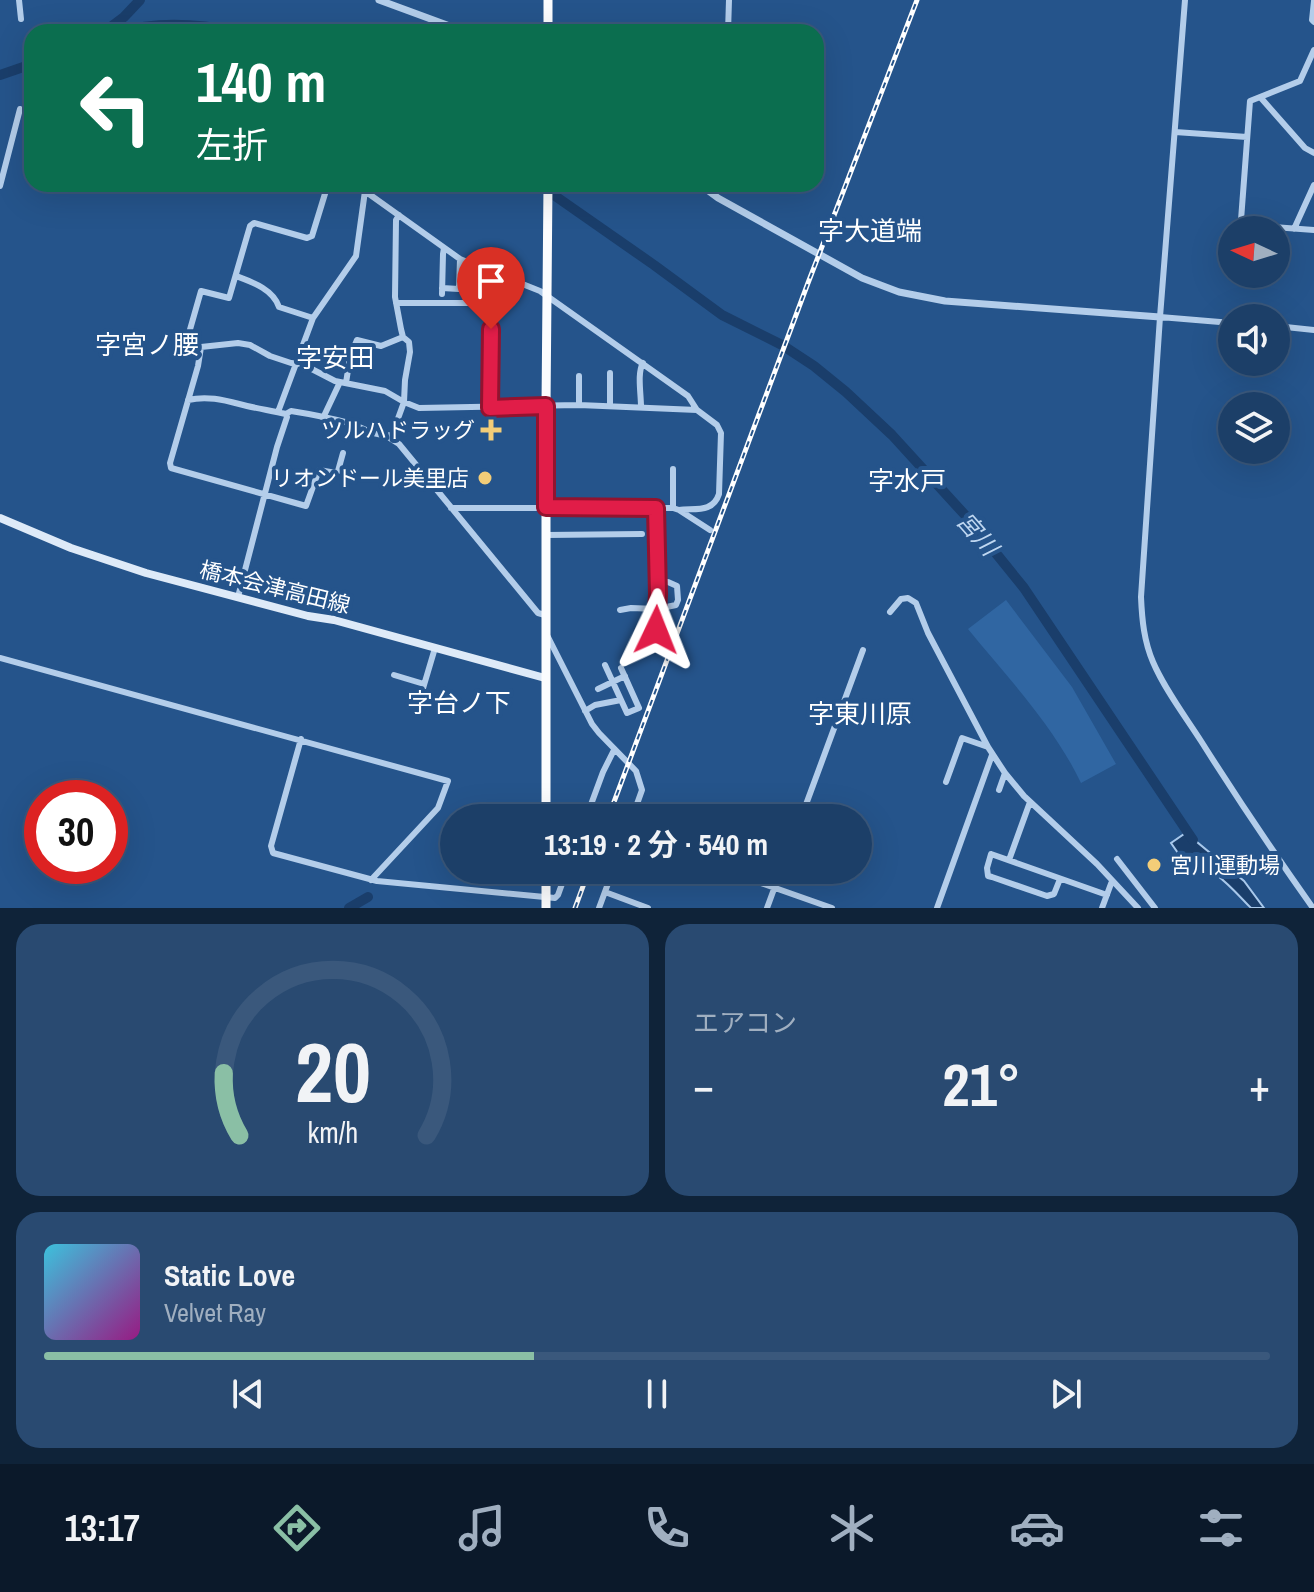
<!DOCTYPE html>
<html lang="ja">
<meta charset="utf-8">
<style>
:root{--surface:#1c3f68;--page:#294a71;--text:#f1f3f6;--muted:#a0afc0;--line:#3a587c;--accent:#8abfa5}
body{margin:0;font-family:"Archivo Narrow","Noto Sans JP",sans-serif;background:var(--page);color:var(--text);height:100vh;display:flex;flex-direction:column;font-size:30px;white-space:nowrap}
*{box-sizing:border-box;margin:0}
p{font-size:26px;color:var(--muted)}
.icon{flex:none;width:44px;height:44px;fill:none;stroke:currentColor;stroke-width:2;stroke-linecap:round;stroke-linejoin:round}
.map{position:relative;height:908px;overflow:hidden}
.drawer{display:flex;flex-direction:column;gap:16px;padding:16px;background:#0f2339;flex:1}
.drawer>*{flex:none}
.guide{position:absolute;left:24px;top:24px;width:800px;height:168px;border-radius:24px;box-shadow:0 8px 32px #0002,0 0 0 2px var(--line);background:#0b6e4f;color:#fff;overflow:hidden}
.needle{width:52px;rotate:274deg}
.fabs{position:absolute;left:1218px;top:216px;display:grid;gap:16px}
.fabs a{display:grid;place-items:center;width:72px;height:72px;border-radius:50%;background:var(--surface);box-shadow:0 8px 32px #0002,0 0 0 2px var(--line);font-size:40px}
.speed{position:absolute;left:24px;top:780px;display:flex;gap:16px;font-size:40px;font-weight:700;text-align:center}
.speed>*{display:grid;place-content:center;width:104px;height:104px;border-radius:50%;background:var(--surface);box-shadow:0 8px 32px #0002,0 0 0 2px var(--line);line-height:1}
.speed .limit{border:12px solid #d22;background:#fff;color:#111}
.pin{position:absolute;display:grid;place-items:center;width:68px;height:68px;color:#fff;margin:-82px -34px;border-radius:50% 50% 50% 0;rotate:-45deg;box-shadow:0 0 8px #0007}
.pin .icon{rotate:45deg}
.me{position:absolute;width:88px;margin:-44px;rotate:2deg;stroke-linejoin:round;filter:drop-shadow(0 0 6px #0008)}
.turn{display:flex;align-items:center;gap:28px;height:168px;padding:0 40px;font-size:36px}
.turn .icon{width:104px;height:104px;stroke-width:2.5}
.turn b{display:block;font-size:56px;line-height:68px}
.big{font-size:60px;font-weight:700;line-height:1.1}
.drawer .widget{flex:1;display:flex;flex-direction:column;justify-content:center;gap:12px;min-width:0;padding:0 28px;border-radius:24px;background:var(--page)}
.drawer .dial{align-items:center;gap:0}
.dial svg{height:208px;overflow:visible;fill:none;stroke:var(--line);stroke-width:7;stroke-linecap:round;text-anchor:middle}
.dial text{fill:var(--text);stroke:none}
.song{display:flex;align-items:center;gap:24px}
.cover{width:96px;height:96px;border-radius:12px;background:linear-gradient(135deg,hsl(190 70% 55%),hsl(310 70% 35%))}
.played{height:8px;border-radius:4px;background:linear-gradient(90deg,var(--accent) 40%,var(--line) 40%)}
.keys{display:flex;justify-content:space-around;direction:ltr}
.heat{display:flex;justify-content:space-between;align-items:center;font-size:44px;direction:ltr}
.drawer .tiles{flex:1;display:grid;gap:16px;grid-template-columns:1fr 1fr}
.widget:last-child{grid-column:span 2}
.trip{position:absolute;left:440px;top:804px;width:432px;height:80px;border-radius:40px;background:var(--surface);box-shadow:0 8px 32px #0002,0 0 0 2px var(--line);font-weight:700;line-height:80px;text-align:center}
.dock{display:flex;height:128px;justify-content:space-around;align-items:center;background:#0b192a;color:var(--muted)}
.dock .icon{width:56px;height:56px}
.dock .on{color:var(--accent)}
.dock b{font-size:36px;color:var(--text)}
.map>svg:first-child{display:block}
</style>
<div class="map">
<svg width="1314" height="908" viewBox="0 0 1314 908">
<rect width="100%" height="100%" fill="#25548b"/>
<!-- green -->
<path fill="#3066a2" d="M1006 600 1072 687 1116 764 1081 783C1054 726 1008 678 968 629Z"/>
<!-- water -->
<path fill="#1a3e6b" stroke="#a8c8eb" stroke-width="2" d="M1190 830 1197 842 1244 881 1264 908H1251C1233 890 1212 863 1185 863L1171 843Z"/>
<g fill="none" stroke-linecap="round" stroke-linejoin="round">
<!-- river -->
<path stroke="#1a3e6b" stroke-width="10" d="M104 32 124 17 140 0
M118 32C156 21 201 24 239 32
M0 75 32 64
M538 184 654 265 722 315 782 345 814 366 846 392 892 435 965 515 1024 588 1193 840
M349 908 368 897"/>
<!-- minor -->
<path stroke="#b3cdea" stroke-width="6" d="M19 0 21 19
M1185 0 1160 317 1141 597C1142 620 1144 641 1153 662 1165 690 1185 716 1201 741 1237 798 1274 853 1313 908
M1314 1 1312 20 1314 22
M728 32 729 0
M1314 50 1300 81 1250 101 1241 220 1244 225 1314 230
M1261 98 1305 148 1314 153
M1175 132 1247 137
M355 184 460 259 540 291 688 396 697 410
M0 186 20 109
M1294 229 1314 185
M236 276C252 282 273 289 279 307L313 318
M442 288 459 289 460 259
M442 294 443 254 444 248
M396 303H491L490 408
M1160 317 1232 323
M1276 326 1314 330
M201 347 188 343 187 340 201 291 229 298 250 226 254 223 307 238 312 236 328 184
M579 376V405
M346 383 350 357 357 340 381 346 403 337
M188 400C209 395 227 401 247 406 260 409 273 411 286 414L287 417 277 447 238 597
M610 406V373
M641 407C641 393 637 373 643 363
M278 412 313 318 356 256 365 191
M286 414 291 411C310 414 330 418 349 423 362 427 378 438 392 435L404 402 405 380 410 352 409 342 403 337 401 329 395 297 396 220 399 215
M323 418 340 382
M388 437 399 444 538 613 545 615
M343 453 338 471 336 473 319 470 306 506 171 468 170 463 198 366 201 347 238 343 250 345 270 356 291 363 302 364 335 381 385 391 404 402 419 408 579 405 697 410 717 425 721 433 719 494C713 513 695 508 679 510
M673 469V508
M451 508H673L679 510 710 530
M656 508V630
M546 535 642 534
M620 610 631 608 657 609 676 605 678 600 677 586 668 582H657
M890 612 901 599 908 598 916 603 928 633 988 747 1005 773 1024 796 1097 864 1138 908
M546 636 548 637 592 724 599 733 636 771 642 790 632 818
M0 658 448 781 438 808 371 880
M605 665 627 713 639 708 621 668
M394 675 424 684
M598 689 625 676
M585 711 595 705 621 700
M416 712 435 648
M301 739 271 846 273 853 377 881 555 898 558 895 567 870
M946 782 962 738 988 747
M999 790 1005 773
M586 818 603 772 614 750
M801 818 863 650
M1117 859 1155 908
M1009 860 1030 802
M724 870 832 908
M1060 879 1054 894 1047 896 992 877 988 876 987 868 991 854 1107 895
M605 892 648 908
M599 908 613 870
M767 908 781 870
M937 908 992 755
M1102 908 1112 881"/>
<!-- tertiary -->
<path stroke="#b3cdea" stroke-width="7" d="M379 0 466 32
M699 184 718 198 862 278 899 292 945 301 1160 317"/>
<!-- secondary -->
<path stroke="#deeaf8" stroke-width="8" d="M0 518 71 548 146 573 308 616 334 620 545 678"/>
<!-- trunk -->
<path stroke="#fbfcfe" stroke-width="9" d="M548 32V0
M546 818V406L548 184
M546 908V870"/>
<defs>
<path id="rail" d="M608 818 808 283 917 0
M575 908 589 870"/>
</defs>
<!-- rail casing -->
<use href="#rail" stroke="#fff" stroke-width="5"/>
<!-- rail -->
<use href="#rail" stroke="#25548b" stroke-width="2" stroke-dasharray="6" stroke-linecap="butt"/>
</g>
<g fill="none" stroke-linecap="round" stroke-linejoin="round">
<defs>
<path id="route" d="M491 329 490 408 546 406V507L656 508 658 594 656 630"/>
</defs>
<!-- route casing -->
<use href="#route" stroke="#92132f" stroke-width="20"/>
<!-- route -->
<use href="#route" stroke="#e11d48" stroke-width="14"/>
</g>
<!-- markers -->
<g fill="#f3cd78" stroke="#25548b" stroke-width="3">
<path d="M487 418h8v8h8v8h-8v8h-8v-8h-8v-8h8z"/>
<circle cx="485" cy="478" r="8"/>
<circle cx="1154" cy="865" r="8"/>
</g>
<g text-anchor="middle" stroke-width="8" stroke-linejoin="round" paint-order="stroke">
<!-- poi labels -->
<g font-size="22" fill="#fff" stroke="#25548b" text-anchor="end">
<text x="475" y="438">ツルハドラッグ</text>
<text x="469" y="486">リオンドール美里店</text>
<text x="1170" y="873" text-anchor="start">宮川運動場</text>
</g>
<!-- street labels -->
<g font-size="22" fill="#fff" stroke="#25548b">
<text transform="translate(275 587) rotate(14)" y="8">橋本会津高田線</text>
</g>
<!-- water labels -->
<g font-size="24" font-style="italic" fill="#bfd7f1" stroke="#25548b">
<text transform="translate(977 534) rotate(49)" y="8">宮川</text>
</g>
<!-- quarter labels -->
<g font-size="26" fill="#fff" stroke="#25548b">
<text x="870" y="240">字大道端</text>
<text x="147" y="354">字宮ノ腰</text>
<text x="335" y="367">字安田</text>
<text x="907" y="490">字水戸</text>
<text x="459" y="712">字台ノ下</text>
<text x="860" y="723">字東川原</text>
</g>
</g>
</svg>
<div class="fabs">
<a><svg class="needle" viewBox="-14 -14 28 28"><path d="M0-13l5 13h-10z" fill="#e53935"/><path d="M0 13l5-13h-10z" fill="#a0afc0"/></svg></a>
<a><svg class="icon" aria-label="sound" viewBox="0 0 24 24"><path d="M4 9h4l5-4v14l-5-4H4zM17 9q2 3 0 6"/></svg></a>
<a><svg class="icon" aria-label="layers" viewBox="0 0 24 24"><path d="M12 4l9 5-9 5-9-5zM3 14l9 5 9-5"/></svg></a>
</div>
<div class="speed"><div class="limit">30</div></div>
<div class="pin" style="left:491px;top:329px;background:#d93025"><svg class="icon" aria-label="arrive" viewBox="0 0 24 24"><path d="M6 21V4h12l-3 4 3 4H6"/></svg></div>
<svg class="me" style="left:656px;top:630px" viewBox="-20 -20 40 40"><path d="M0-17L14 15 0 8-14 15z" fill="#e11d48" stroke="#fff" stroke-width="4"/></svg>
<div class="trip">13:19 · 2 分 · 540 m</div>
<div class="guide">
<div class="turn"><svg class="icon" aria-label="left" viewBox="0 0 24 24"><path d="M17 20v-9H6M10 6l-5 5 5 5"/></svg><div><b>140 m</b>左折</div></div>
</div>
</div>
<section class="drawer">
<div class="tiles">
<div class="widget dial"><svg viewBox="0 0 100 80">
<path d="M14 69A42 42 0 1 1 86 69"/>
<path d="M14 69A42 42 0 0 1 8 45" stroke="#8abfa5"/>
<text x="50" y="56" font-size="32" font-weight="700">20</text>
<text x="50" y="72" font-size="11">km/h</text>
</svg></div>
<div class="widget"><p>エアコン</p>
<div class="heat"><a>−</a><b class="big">21°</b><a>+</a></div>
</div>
<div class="widget">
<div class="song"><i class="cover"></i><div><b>Static Love</b><p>Velvet Ray</p></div></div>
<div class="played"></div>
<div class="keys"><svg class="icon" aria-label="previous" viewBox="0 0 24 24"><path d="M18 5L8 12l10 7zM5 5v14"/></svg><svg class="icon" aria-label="pause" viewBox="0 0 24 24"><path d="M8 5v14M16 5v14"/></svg><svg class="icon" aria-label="next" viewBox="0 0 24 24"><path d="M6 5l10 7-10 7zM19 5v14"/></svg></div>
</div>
</div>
</section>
<nav class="dock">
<b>13:17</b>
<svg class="icon on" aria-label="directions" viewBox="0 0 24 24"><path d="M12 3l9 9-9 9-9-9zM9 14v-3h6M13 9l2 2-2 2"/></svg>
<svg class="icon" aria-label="music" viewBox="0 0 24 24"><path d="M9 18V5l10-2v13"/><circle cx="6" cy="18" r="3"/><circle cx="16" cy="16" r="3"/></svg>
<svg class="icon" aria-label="phone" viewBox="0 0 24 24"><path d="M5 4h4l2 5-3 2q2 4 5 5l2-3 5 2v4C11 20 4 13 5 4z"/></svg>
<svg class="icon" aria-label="climate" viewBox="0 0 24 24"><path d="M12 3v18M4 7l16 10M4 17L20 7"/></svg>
<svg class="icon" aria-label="car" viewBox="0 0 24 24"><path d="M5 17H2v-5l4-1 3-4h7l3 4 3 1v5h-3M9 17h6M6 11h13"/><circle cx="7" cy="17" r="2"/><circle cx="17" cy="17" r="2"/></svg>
<svg class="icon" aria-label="filters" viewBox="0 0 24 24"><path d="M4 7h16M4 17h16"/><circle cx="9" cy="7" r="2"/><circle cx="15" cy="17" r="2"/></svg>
</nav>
